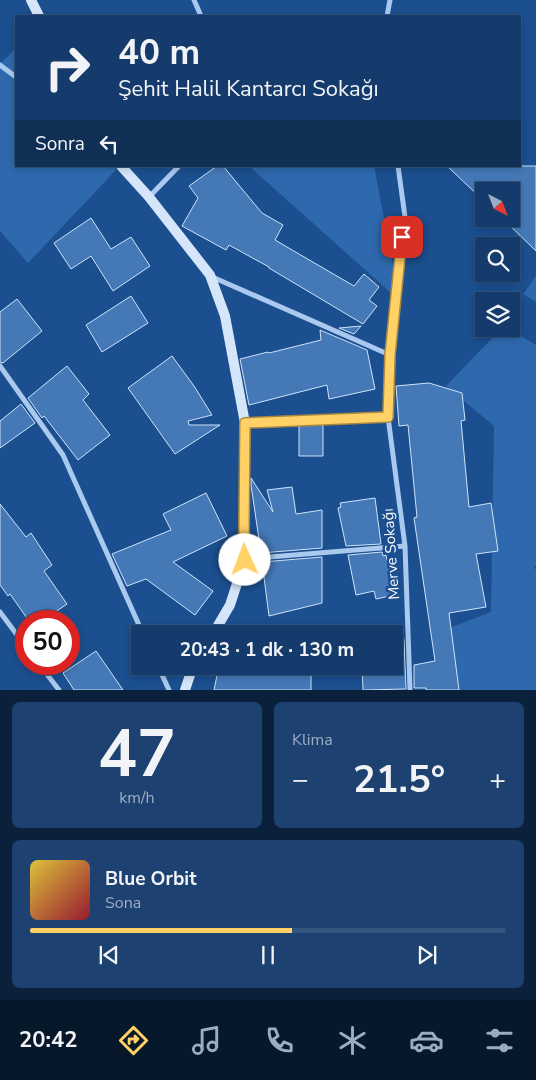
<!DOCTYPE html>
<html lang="tr">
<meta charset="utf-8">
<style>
:root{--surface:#143b6b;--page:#1d4271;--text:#f1f3f6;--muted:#9dadc1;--line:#33557e;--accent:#ffd166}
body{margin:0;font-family:"Nunito Sans",sans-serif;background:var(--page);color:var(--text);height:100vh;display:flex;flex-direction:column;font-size:19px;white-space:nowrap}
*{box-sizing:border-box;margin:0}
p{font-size:16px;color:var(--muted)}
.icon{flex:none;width:28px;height:28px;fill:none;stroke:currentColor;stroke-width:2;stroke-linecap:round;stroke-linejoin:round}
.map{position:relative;height:690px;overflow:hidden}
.details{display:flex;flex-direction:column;gap:12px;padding:12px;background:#0b203b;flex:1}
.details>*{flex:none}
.banner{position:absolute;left:15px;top:15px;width:506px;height:152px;border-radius:0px;box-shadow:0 2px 8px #0003,0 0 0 1px var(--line);background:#143b6b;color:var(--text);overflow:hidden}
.needle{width:32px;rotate:138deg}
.buttons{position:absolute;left:475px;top:182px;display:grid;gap:10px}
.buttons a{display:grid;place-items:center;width:45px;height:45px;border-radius:0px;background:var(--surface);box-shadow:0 2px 8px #0003,0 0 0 1px var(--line);font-size:25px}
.speed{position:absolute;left:15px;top:610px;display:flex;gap:10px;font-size:25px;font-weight:700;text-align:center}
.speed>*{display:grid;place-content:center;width:65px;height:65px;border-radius:50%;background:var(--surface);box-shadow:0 2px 8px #0003,0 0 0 1px var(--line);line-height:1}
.speed .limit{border:8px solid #d22;background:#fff;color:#111}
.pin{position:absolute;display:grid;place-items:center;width:42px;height:42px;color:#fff;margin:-21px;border-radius:10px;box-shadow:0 2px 8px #0006}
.me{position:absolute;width:55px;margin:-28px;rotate:358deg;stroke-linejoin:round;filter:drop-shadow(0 0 4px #0008)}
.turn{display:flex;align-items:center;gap:18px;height:105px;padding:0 20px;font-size:22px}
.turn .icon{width:65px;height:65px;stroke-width:2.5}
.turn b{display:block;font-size:35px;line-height:42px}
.then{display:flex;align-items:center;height:48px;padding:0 20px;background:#0003;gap:10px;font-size:19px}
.big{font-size:38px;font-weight:700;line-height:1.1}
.details .widget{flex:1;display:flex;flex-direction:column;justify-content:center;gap:8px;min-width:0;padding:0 18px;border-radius:8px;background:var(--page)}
.details .dial{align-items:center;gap:0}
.dial b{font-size:65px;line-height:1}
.song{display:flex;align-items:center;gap:15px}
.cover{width:60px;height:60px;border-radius:8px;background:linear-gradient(135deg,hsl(50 70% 55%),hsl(350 70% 35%))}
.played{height:5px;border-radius:2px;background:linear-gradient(90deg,var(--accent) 55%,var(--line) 55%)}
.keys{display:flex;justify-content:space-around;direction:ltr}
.heat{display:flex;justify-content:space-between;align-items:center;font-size:28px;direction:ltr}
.details .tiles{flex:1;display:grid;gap:12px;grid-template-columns:1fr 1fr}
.widget:last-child{grid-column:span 2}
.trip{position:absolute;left:131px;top:625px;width:272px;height:50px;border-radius:0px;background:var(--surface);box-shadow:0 2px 8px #0003,0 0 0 1px var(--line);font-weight:700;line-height:50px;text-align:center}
.menu{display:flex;height:80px;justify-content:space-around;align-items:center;background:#08182b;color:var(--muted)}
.menu .icon{width:35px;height:35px}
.menu .selected{color:var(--accent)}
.menu b{font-size:22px;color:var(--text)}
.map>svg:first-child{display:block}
</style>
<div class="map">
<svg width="536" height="690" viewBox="0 0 536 690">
<rect width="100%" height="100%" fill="#1b4f8f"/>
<!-- green -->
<path fill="#2e69ad" d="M16 48V166H113L116 170 28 263 0 231V64Z
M249 166H374L400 301Z
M536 276V302L523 294Z
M501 329H509L536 345V565L534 568 536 569V690H449V628L491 612 494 426 446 386Z"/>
<!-- building -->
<path fill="#4478b7" stroke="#cfe3fa" d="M217 166H223L262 213 283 225 275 240 354 286 364 274 379 287 369 300 377 306 363 324 269 268V267L229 245 226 250 182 226 198 198 189 186Z
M447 166H536V251L503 219H511V191H484V201Z
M91 218 111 249 131 237 150 266 113 291 91 256 71 269 54 243Z
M131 296 148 323 102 352 86 325Z
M17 299 42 331 3 363 0 362V312Z
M361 326 354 334 339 328Z
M320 330 367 350 375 389 329 399 327 385 249 405 240 359 268 352 269 353 321 340Z
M172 356 194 386 212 415 188 421 189 425H220L175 454 128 388Z
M67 366 89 394 83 400 110 435 78 460 44 416 42 418 28 398Z
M429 383 462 393 465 420 461 421 469 507 491 503 498 551 476 554 486 607 449 613 459 690H426V688H414V665L435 661 414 518 417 517 408 425 399 426 396 386Z
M21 404 35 423 0 448V421Z
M299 425H323V456H299Z
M251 478 273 512 267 490 292 487 296 514 322 510V548L261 553 251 485Z
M206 493 227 536 173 562 213 591 195 615 146 579 127 586 112 554 171 530 163 514Z
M375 498 381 544 346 546 338 508 341 507 340 503Z
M0 504 26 537 31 533 52 565 44 571 67 604 42 621H29L10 594 8 596 0 585Z
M382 552 383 556 386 555 394 595 376 599 374 591 356 595 348 555Z
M322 557V603L269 616 262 562Z
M401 628 404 640 406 689 363 690 362 666H395V634H360V630Z
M96 651 123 690H74L63 673Z
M219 666H311V690H214Z"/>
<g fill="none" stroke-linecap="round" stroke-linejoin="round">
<!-- minor -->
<path stroke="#a9c9ee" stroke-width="5" d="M194 0 201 16
M387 16 390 0
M0 65 16 77
M398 166 405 217 390 355 388 417 405 546 410 690
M149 197 179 166
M210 276 390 355
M0 366 63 455 143 634
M245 423 388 417
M245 559 405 546
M0 612 26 647
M39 664 59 690
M158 666 169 690"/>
<!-- secondary -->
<path stroke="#d6e6fa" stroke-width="10" d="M31 0 39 16
M121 166 149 197 210 275 225 316 245 423 244 527 245 559 230 605 213 634
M185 690 191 672 194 666"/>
</g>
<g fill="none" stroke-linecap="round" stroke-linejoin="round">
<defs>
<path id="route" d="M245 560 244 527 245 423 388 417 390 355 402 237"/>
</defs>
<!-- route casing -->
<use href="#route" stroke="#a68842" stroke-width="12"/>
<!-- route -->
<use href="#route" stroke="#ffd166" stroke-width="9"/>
</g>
<g text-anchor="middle" stroke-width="5" stroke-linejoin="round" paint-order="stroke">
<!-- street labels -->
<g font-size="15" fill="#fff" stroke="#1b4f8f">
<text transform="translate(391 554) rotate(-94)" y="5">Merve Sokağı</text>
</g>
</g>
</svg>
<div class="buttons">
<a><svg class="needle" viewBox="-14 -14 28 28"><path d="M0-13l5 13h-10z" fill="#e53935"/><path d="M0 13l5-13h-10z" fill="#9dadc1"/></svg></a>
<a><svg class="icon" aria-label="search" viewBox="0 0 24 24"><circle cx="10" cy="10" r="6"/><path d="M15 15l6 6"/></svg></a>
<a><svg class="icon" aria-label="layers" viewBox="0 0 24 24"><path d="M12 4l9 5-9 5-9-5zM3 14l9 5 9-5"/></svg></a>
</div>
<div class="speed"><div class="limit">50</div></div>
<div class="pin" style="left:402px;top:237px;background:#d93025"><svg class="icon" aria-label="arrive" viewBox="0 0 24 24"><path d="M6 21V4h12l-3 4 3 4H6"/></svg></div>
<svg class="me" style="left:245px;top:560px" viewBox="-20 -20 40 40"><circle r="19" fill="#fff"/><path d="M0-13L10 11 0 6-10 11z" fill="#ffd166"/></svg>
<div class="trip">20:43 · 1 dk · 130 m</div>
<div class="banner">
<div class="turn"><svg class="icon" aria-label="right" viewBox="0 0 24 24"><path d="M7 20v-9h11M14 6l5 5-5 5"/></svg><div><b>40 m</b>Şehit Halil Kantarcı Sokağı</div></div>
<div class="then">Sonra<svg class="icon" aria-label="left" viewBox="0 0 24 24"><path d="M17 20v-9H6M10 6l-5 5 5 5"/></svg></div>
</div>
</div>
<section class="details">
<div class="tiles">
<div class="widget dial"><b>47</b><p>km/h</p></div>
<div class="widget"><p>Klima</p>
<div class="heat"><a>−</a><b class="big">21.5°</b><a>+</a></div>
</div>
<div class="widget">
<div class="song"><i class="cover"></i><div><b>Blue Orbit</b><p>Sona</p></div></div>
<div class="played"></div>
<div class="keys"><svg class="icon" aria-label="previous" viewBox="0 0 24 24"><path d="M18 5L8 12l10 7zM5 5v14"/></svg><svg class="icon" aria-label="pause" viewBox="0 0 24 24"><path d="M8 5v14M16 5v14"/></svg><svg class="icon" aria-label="next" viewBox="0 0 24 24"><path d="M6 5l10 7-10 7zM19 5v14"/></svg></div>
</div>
</div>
</section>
<nav class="menu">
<b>20:42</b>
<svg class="icon selected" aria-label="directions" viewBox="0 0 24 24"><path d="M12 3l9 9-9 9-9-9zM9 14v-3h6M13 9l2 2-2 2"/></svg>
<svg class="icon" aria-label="music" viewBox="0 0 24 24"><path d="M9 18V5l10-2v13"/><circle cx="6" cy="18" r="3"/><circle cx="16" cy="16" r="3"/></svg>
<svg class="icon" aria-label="phone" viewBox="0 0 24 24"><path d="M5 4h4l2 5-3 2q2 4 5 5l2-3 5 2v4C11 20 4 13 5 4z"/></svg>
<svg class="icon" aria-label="climate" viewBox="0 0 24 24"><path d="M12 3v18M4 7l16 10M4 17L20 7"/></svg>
<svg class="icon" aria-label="car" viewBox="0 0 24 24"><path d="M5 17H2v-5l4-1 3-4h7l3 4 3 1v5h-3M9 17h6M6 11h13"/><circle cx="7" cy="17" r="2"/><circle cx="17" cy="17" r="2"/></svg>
<svg class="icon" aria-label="filters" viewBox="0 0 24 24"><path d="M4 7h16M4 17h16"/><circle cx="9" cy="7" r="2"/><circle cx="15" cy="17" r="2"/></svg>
</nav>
